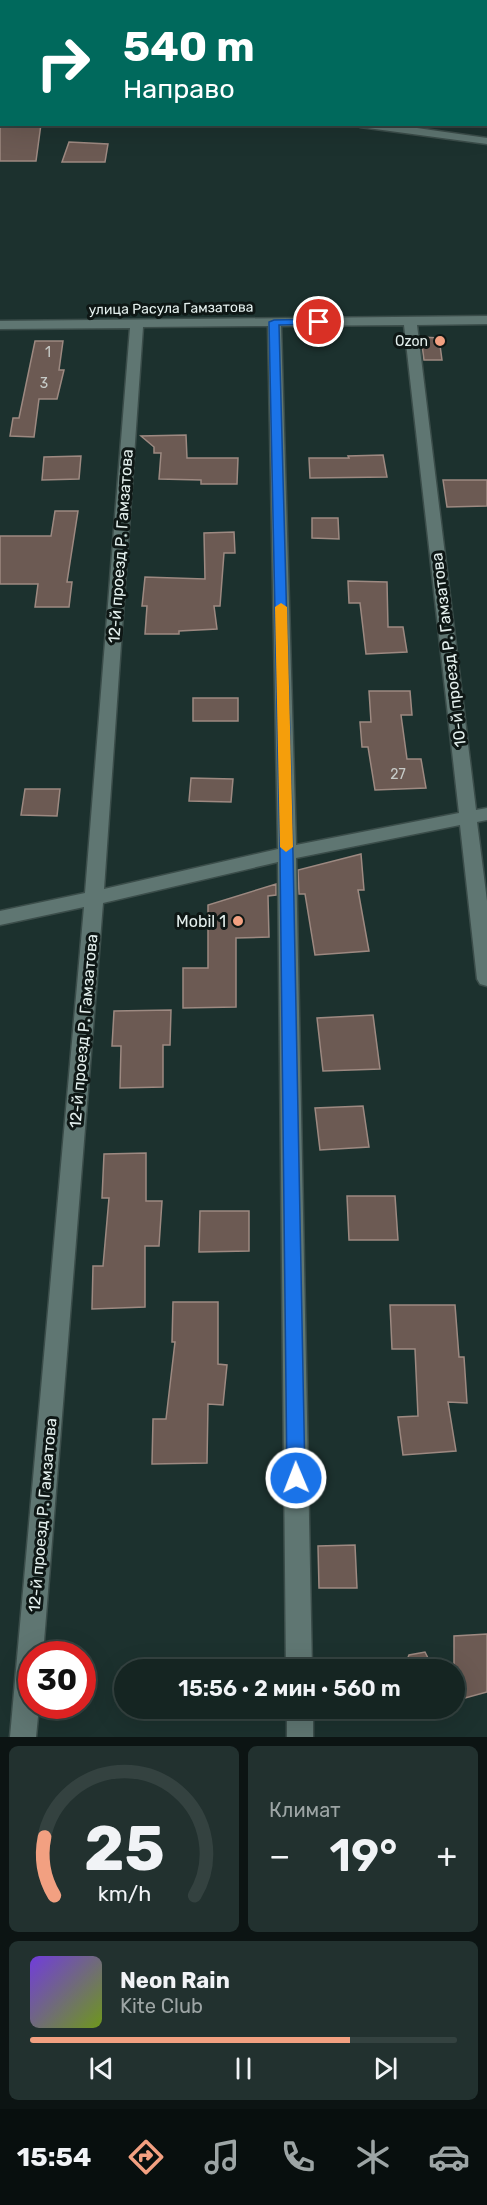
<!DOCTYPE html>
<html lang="ru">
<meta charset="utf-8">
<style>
:root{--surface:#152522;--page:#22312f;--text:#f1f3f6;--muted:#9da5a5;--line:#344240;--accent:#f2a081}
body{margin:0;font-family:Rubik,sans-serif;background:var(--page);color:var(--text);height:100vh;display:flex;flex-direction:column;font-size:22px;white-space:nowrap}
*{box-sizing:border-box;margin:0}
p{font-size:20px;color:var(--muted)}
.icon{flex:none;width:33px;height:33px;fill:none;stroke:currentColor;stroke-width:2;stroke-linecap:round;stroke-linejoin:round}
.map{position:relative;height:1737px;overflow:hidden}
.panel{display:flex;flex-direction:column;gap:9px;padding:9px;background:#0c1413;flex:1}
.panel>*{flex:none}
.banner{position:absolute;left:0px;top:0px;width:488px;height:126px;box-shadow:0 6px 24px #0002,0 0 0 2px var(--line);background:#00695c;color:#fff;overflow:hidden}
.speed{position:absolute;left:18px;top:1641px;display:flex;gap:12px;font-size:30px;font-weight:700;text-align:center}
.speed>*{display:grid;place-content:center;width:78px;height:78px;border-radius:50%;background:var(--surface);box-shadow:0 6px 24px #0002,0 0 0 2px var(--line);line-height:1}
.speed .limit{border:9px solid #d22;background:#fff;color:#111}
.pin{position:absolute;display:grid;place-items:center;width:51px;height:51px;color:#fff;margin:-26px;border:3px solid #fff;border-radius:50%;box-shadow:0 2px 6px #0007}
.me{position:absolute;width:66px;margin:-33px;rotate:359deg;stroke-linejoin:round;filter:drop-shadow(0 0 4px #0008)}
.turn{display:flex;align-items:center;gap:21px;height:126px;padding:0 24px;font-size:27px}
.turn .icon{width:78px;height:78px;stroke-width:2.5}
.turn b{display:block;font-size:42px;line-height:51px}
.big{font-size:45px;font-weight:600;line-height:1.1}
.panel .tile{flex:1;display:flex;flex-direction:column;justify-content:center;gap:9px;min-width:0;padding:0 21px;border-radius:9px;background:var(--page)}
.panel .dial{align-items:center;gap:0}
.dial svg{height:156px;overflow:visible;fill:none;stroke:var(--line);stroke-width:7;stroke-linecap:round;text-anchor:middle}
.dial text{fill:var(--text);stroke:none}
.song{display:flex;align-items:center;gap:18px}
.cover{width:72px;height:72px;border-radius:9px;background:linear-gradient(135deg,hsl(260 70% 55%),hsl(80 70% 35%))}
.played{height:6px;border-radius:3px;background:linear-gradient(90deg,var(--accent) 75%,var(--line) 75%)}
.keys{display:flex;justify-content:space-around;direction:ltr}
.heat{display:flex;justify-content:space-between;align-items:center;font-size:33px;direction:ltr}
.panel .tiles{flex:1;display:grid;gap:9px;grid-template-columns:1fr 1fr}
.tile:last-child{grid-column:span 2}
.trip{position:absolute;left:114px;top:1659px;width:351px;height:60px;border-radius:30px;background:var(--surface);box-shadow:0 6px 24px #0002,0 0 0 2px var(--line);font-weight:600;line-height:60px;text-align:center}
.tab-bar{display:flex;height:96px;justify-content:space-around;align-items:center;background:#080f0e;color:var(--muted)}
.tab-bar .icon{width:42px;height:42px}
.tab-bar .selected{color:var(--accent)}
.tab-bar b{font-size:27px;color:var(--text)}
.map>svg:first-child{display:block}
</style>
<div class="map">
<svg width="487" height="1737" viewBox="0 0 487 1737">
<rect width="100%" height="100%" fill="#1c312e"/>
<!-- building -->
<path fill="#6c5a53" stroke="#9d8981" stroke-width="1.5" d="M0 124H41L36 161H0Z
M69 142 108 144 105 162H62Z
M421 337 439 338 442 360H424Z
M35 341H63L59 370H64L57 399H39L34 437 10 436 13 418H19Z
M186 435 187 458H238L237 484H201V480L159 479 161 453H154V447L141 436Z
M383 455 387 477 310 478 309 458H349L348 456Z
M81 456 79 479 42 480 44 457Z
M443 480H487V506L447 507Z
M55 511H78L67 582H72L69 607H35L38 584H0V536H51Z
M312 518H338L339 539 312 538Z
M234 532 235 553H224L220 606H214L217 629 179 631V634H145L147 606H142L145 577 205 579 204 533Z
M348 581 387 582 388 627H403L407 652 366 654 360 603H349Z
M369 691H410L412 715H401L407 759H421L426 788 375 790 368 747H362L360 722H371Z
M193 698H238V721H193Z
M191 778 233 779 231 802 189 801Z
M25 789H60L57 816 21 815Z
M361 854 364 890H358L369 951 315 955 305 894H299L298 870Z
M276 884V895L268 896 269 937 236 938V1007L183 1008V968H208V905Z
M171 1010 170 1045H163V1087L120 1088 121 1046H112L114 1011Z
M373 1015 380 1069 323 1071 317 1018Z
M363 1106 369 1147 320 1150 315 1108Z
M146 1153V1201H162L159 1246H145V1307L92 1309 93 1266H103L109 1198H102L104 1154Z
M347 1196H395L398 1240H349Z
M200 1211H249V1251L199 1252Z
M173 1302H218V1364L227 1365 223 1405 208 1404 207 1463 152 1464 153 1419H166L175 1342H172Z
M390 1305H455L459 1357H464L467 1403 448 1402 456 1451 403 1455 398 1417 418 1416 415 1349H392Z
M355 1545 357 1588H319L318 1546Z
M487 1634V1692L454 1701V1636Z
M425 1652 434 1670H403L409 1655Z"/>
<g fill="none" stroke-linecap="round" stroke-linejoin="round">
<defs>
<path id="minor" d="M144 0H154L143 2Z
M487 1V7H486L484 2Z
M0 41H2V47H0Z
M0 77H2V83H0Z
M486 110H487V116H486Z
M355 124H389L487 138V144L360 127Z
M487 316V324L417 325 476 810 487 808V820L477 822 487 901V986L480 984 477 979 460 825 296 858 312 1670H286L278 862 103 903 43 1654H32V1706H39L36 1737H10L84 907 0 925V911L85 893 130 328 0 329V321ZM404 325 459 813 296 845 281 326ZM268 326 278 849 104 889 143 327Z
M287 1708H313V1737H287Z"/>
</defs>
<!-- minor casing -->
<use href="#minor" stroke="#3b4d4a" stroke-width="3"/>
<!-- path -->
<path stroke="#7b8c89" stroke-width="2" stroke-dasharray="3 3" stroke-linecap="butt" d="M298 0 303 2
M233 2 238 0"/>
<!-- minor -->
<use href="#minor" fill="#5f7672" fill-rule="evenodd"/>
</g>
<!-- route -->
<path fill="#1a73e8" stroke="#114b97" stroke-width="1.5" d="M319 319 323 320V324L279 325 293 854 305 1478 303 1484 296 1486 290 1484 287 1478 280 854 269 322 274 320Z"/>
<!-- slow -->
<path fill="#f59e0b" d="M281 603 287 607 293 847 286 852 280 847 275 607Z"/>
<!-- markers -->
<g fill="#f2a081" stroke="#0e1715" stroke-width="2">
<circle cx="440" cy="341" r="6"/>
<circle cx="238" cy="921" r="6"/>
</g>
<g text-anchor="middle" stroke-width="6" stroke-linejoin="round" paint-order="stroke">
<!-- far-street labels -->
<g font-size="14" fill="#e4f0ee" stroke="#0e1715">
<text transform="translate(171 308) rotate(-1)" y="5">улица Расула Гамзатова</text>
</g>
<!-- far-poi labels -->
<g font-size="14" fill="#e4f0ee" stroke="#0e1715" text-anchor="end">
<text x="428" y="346">Ozon</text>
</g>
<!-- number labels -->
<g font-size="14" fill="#c6cac7">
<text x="48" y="357">1</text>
<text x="44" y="388">3</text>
<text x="398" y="779">27</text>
</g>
<!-- street labels -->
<g font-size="16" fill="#e4f0ee" stroke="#0e1715">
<text transform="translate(120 546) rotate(-86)" y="6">12-й проезд Р. Гамзатова</text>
<text transform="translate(448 650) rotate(-97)" y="6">10-й проезд Р. Гамзатова</text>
<text transform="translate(83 1031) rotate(-85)" y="6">12-й проезд Р. Гамзатова</text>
<text transform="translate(42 1515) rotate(-85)" y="6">12-й проезд Р. Гамзатова</text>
</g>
<!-- poi labels -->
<g font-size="16" fill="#e4f0ee" stroke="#0e1715" text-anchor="end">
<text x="226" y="927">Mobil 1</text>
</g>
</g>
</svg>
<div class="speed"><div class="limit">30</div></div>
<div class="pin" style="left:319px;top:322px;background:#d93025"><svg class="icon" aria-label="arrive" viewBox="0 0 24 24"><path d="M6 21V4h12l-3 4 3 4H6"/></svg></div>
<svg class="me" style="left:296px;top:1478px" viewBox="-20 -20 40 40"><circle r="17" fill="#1a73e8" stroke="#fff" stroke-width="3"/><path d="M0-11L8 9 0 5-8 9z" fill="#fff"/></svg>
<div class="trip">15:56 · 2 мин · 560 m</div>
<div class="banner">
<div class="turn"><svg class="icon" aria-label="right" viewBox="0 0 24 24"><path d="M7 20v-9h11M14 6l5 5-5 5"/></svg><div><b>540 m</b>Направо</div></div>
</div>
</div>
<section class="panel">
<div class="tiles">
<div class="tile dial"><svg viewBox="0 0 100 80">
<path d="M14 69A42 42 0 1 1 86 69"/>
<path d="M14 69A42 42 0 0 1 9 39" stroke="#f2a081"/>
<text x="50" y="56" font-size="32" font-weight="700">25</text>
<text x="50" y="72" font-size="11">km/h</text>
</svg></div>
<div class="tile"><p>Климат</p>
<div class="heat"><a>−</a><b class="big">19°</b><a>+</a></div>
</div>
<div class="tile">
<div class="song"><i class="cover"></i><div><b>Neon Rain</b><p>Kite Club</p></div></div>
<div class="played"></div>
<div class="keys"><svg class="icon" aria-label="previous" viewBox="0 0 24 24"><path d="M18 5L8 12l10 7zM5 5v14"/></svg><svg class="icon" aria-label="pause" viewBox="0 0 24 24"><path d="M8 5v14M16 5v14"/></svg><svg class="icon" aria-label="next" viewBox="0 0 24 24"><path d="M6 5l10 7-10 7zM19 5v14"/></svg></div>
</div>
</div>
</section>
<nav class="tab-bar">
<b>15:54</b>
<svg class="icon selected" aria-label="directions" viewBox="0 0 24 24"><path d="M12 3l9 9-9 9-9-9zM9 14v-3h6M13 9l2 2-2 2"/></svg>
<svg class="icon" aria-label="music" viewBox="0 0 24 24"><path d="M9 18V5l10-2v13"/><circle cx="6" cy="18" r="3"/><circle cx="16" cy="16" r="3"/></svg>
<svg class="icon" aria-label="phone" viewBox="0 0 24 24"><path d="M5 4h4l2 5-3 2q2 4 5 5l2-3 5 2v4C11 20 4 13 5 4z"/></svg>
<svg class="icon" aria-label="climate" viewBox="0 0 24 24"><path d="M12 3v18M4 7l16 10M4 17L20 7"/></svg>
<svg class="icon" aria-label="car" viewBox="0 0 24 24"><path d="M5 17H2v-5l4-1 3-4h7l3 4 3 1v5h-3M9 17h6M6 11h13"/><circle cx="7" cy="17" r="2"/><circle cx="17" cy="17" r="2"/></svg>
</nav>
